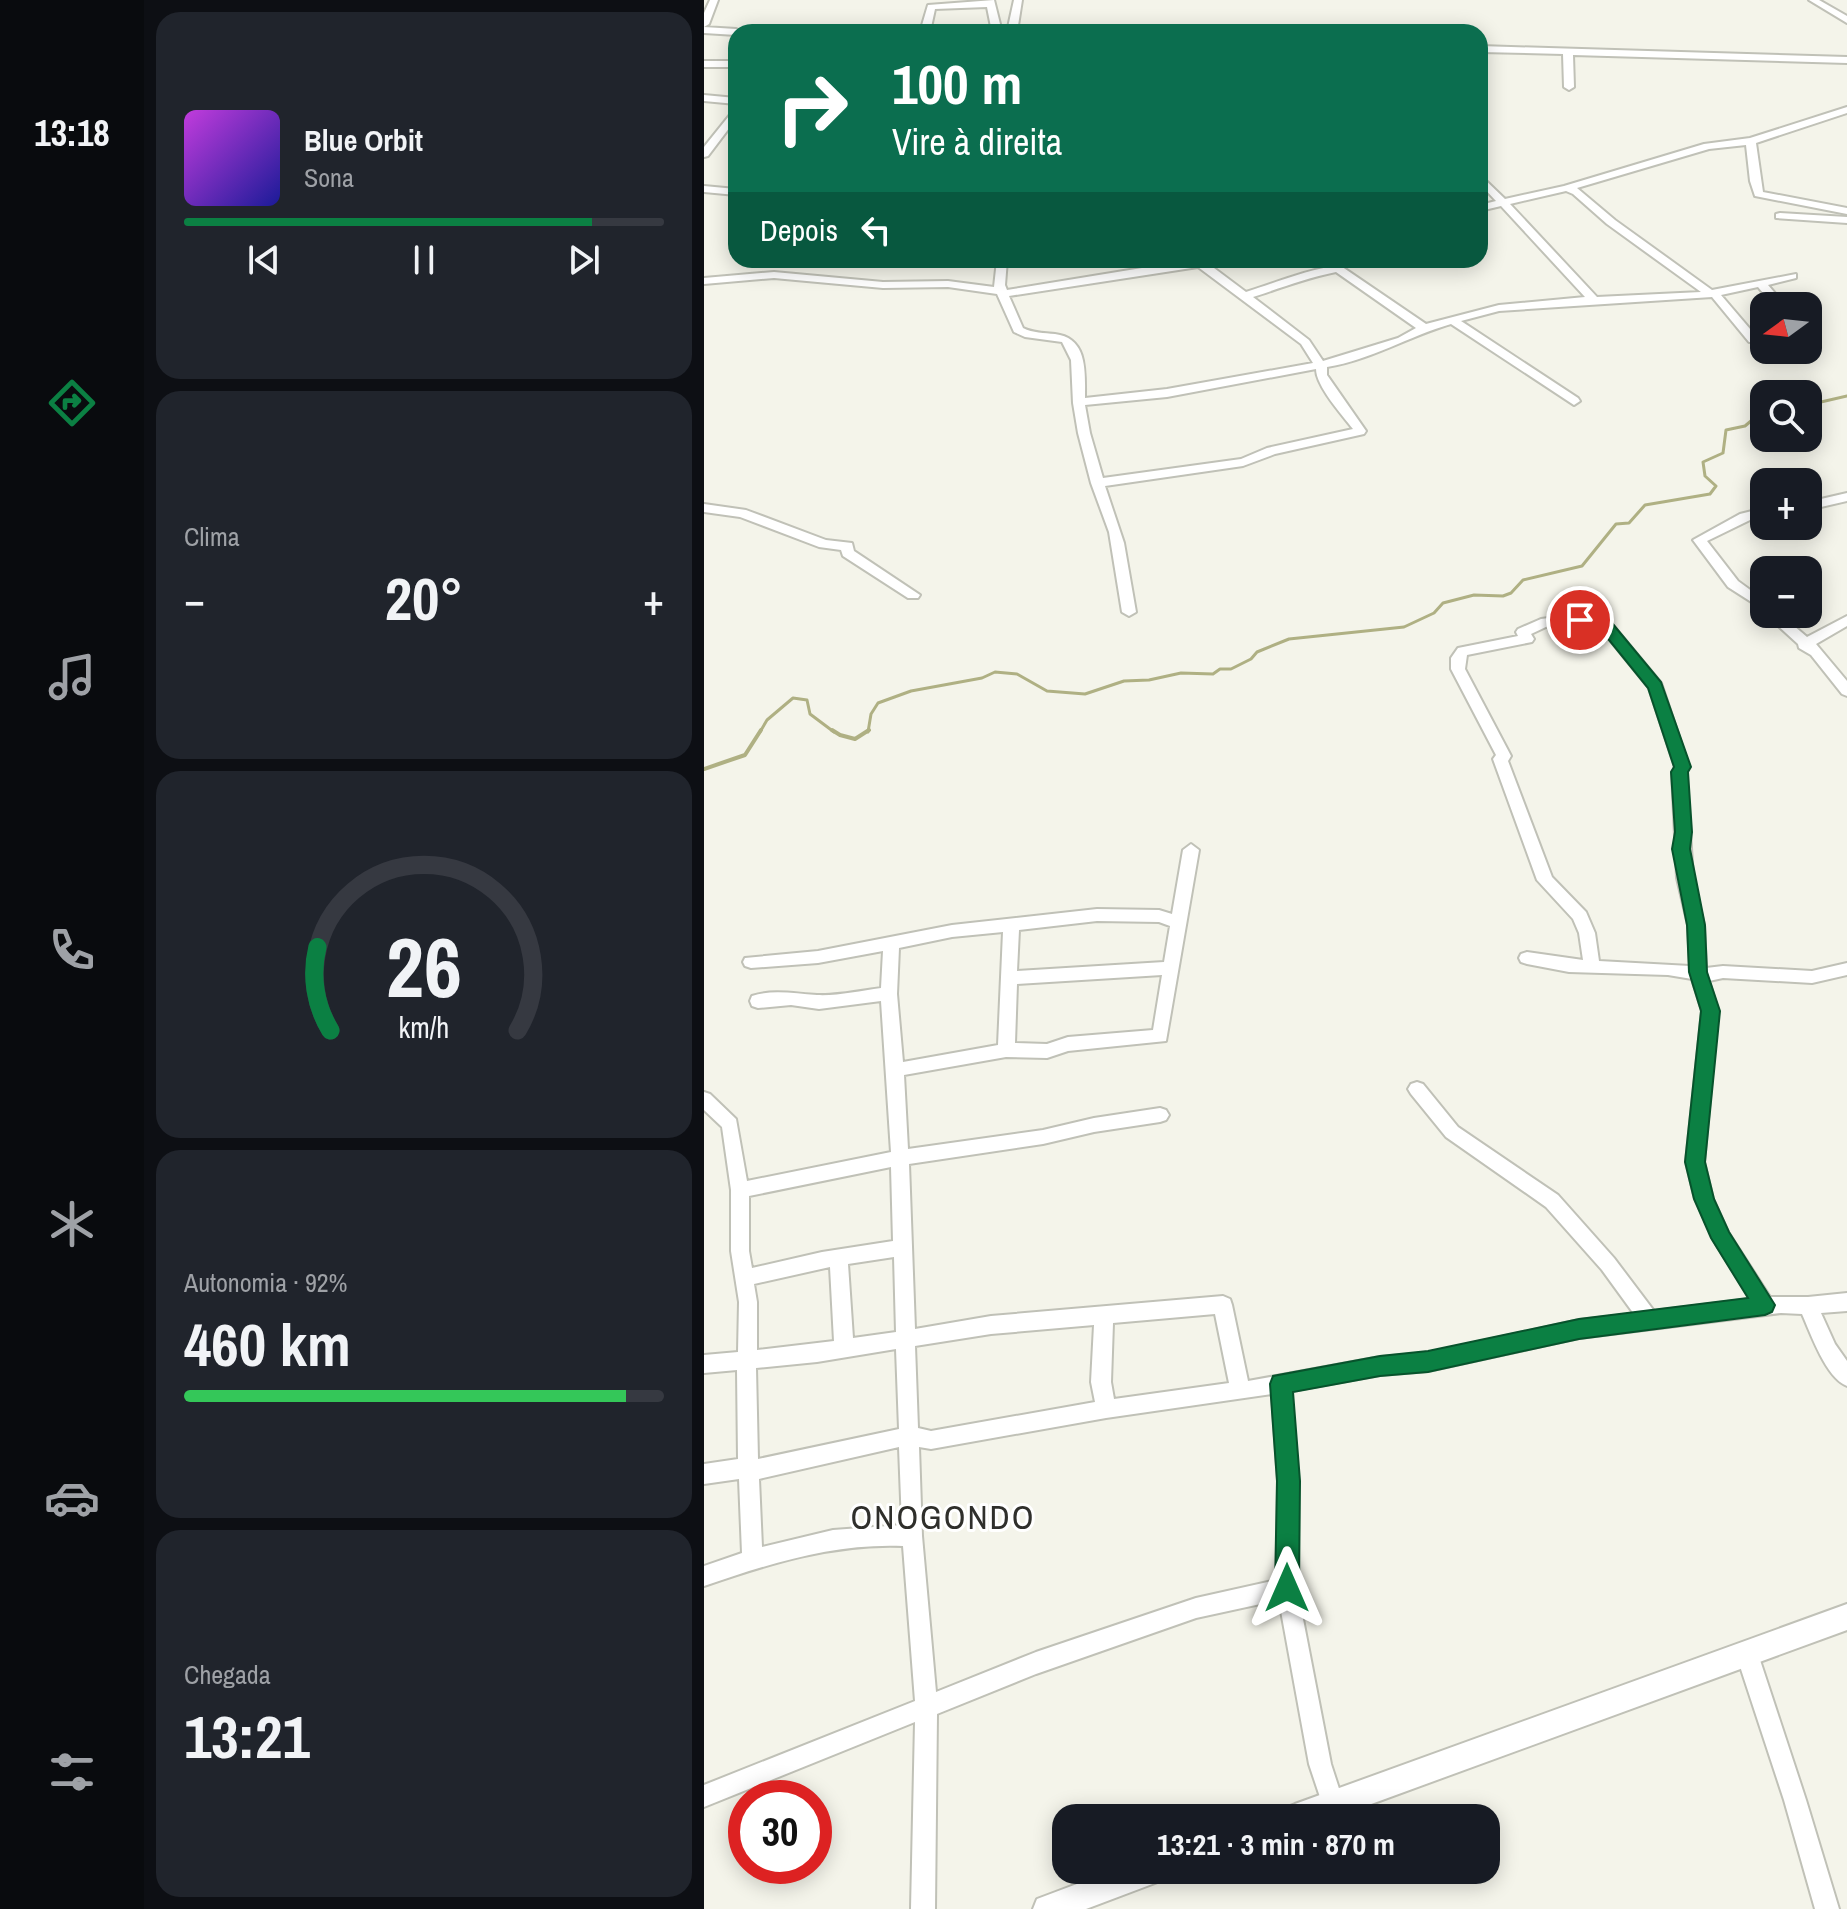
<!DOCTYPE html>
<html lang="pt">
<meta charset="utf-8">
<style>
:root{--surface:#171b24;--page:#20242c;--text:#f1f3f6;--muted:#9ea1a6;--line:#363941;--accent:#0b8043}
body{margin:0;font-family:"Archivo Narrow",sans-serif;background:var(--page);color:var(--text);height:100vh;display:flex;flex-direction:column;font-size:30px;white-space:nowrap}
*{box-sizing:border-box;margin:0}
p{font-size:26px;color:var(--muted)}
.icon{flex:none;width:44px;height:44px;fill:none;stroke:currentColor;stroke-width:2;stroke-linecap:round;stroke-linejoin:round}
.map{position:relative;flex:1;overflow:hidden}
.panel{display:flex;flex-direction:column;gap:12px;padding:12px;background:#0d0f14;width:560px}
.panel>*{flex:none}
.guide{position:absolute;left:24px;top:24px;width:760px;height:244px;border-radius:24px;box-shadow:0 4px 20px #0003;background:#0b6e4f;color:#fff;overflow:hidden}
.needle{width:52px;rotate:255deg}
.fabs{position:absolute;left:1046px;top:292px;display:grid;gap:16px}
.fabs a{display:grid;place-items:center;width:72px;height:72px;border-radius:16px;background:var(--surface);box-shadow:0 4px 20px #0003;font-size:40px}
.speed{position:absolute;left:24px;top:1780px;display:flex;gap:16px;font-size:40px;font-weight:700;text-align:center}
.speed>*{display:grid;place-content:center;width:104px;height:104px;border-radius:50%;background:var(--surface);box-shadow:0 4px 20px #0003;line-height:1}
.speed .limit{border:12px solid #d22;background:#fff;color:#111}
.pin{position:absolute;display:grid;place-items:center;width:68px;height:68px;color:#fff;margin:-34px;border:4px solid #fff;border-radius:50%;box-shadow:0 2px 8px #0007}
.me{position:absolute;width:88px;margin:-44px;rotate:0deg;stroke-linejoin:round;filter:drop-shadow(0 0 6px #0008)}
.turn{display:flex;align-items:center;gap:28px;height:168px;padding:0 32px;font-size:36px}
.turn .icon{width:104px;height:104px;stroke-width:2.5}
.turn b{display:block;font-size:56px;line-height:68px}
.then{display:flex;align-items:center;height:76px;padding:0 32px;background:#0003;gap:16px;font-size:30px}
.big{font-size:60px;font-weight:800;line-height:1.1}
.panel .tile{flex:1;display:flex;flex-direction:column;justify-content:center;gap:12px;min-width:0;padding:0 28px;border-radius:24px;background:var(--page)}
.panel .dial{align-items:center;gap:0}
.dial svg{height:208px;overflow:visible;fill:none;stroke:var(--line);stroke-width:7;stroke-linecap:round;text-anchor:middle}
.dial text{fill:var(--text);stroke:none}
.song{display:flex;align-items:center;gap:24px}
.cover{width:96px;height:96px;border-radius:12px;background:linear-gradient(135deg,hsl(290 70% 55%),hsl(240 70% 35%))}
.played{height:8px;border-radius:4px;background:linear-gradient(90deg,var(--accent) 85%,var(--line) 85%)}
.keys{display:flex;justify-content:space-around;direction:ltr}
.heat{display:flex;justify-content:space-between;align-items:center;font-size:44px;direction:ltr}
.charge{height:12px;border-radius:6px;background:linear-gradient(90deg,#34c759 92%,var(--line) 0)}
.trip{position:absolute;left:348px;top:1804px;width:448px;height:80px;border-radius:24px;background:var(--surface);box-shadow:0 4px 20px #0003;font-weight:800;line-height:80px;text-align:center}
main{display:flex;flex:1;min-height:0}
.tabs{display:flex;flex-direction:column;width:144px;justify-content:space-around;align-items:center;background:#090b0e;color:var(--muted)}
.tabs .icon{width:56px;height:56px}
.tabs .current{color:var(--accent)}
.tabs b{font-size:36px;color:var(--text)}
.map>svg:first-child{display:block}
</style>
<main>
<nav class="tabs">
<b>13:18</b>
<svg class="icon current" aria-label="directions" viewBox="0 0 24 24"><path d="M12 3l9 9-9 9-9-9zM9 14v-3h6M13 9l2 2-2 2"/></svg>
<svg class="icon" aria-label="music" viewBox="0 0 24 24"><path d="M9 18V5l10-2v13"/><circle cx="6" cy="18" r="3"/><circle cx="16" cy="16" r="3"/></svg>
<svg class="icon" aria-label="phone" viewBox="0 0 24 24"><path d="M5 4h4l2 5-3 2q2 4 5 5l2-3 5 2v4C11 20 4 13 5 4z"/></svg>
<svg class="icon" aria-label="climate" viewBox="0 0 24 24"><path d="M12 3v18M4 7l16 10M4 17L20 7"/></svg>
<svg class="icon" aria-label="car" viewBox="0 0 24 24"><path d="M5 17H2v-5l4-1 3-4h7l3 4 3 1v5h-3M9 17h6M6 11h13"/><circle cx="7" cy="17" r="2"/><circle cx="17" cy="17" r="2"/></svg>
<svg class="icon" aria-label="filters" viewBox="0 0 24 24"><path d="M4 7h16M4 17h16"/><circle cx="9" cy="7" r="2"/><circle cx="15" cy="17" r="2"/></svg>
</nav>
<section class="panel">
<div class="tile">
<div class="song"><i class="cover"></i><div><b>Blue Orbit</b><p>Sona</p></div></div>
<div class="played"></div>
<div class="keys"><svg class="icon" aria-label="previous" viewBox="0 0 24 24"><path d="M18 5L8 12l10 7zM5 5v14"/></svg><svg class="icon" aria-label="pause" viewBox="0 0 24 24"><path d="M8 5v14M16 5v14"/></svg><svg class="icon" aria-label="next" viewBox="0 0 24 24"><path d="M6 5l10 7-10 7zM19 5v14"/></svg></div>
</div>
<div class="tile"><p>Clima</p>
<div class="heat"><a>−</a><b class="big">20°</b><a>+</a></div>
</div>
<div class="tile dial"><svg viewBox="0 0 100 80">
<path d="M14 69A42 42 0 1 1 86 69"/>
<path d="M14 69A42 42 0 0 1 9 37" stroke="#0b8043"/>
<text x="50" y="56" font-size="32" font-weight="700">26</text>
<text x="50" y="72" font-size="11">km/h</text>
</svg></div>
<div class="tile"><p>Autonomia · 92%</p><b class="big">460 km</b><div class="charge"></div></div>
<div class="tile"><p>Chegada</p><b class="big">13:21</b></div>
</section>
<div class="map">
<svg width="1143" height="1909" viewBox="0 0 1143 1909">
<rect width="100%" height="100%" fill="#f4f4ea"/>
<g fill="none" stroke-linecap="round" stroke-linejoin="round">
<!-- stream-far1 -->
<path stroke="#afb083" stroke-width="3" d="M1104 405 1143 396
M56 732 63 720 89 698 103 700 106 714 130 732
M164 732 167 714 174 703 207 691 278 678 291 672 313 674 343 691 381 694 420 681 445 680 477 673 509 674 516 669H527L547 659 553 652 585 639 700 627 730 613 739 603 770 595 799 596 807 593 819 580 878 566 912 524 925 523 941 505 1006 494 1012 486 1001 476 999 462 1019 453 1022 430 1041 426 1060 410"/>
<!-- stream -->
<path stroke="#afb083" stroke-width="4" d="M128 730 136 735 151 739 165 730
M0 769 41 755 57 730"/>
<defs>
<path id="minor" d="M6 0H14L5 24 0 27V13Z
M290 0 298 32H288L283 7 231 9 226 32H216L224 5Z
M310 0H318L313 32H303Z
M1105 0H1115L1143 16V23Z
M0 27 32 29 37 32H32V35L0 33Z
M776 46 1143 57V63L869 55 870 87 865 90 860 87 859 54 776 52Z
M0 61H32V67H0Z
M0 95 32 98V104L0 101Z
M1143 107V113L1052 143 1059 192 1143 208V214L1051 196 1046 181 1042 145 1005 149 873 188 911 220 1008 290 1092 274V278L1064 285 1082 306H1070L1054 287 1017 295 1052 336H1060V342H1045L1008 297 795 311 757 321 874 398 876 401 870 405 747 324C705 336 667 360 623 367V375L662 431 660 434 571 454 539 466 401 486 420 543 432 612 425 616 418 612 405 532 387 483 374 433 369 403 367 360 358 342 321 337 310 332 293 294 244 287 179 288 70 278 0 284V278L70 272 179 282 244 281 290 287 293 260H303L301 285 303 290 487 260H522L506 265 542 292C571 283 594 273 624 267L616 260H628L722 324 795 305 881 297 797 206 776 211V205L792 201 776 184V175L801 199 860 186 1000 144 1046 138ZM862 191 869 194 903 224 997 292 893 297 806 204ZM494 267 597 344 609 363 463 389 381 398C381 372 384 338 351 334 340 333 329 333 319 328L305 296ZM632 272 712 328 694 338 619 361 605 340 549 297C577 288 602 278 632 272ZM612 369C612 386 638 415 649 429L563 448 537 459 399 478 386 433 381 405 463 397Z
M32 110V119L4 156 0 157V147L29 111Z
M0 186 32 189V195L0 192Z
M1076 213 1143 217V223L1072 218V214Z
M1143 493V501L1104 510V502Z
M0 504 42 510 122 540 148 543 150 551 216 595 214 598H204L139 556 137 550 115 547 36 517 0 512Z
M1060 508V516L1046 520 1003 541 1034 581 1060 600V610L1024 587 989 540 1036 514Z
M1061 614H1076L1103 637 1143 616V626L1112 644 1143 681V696L1138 694 1107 655 1095 648 1094 644Z
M860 616 889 617 907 623 957 683 985 767 982 772 989 878 1000 925 1002 968 1019 966 1108 971 1143 963V975L1108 983 1019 978 1005 981 1014 1011 1000 1162 1009 1199 1024 1232 1066 1297H1104L1143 1293V1311L1117 1313 1131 1344 1143 1361V1386C1122 1378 1107 1334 1098 1314L1077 1313 875 1338 724 1371 676 1375 587 1391 594 1481 593 1588 627 1764 640 1804 637 1812 629 1815 621 1812 605 1764 575 1600 492 1618 332 1674 233 1714 231 1909H207L211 1722 0 1807V1785L211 1701 199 1546C130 1543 64 1564 0 1586V1566L38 1553 35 1479 0 1484V1464L34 1459 33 1370 0 1373V1355L34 1352 35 1302 27 1251V1190L18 1127 0 1110V1092L6 1094 32 1119 43 1181 187 1152 177 1001 115 1009 87 1005 54 1008 48 1006 46 1001 48 996C70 989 91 994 113 995 133 996 156 991 177 988L179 951 114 963 47 968 41 966 39 962 41 958 114 951 248 925 393 909 455 910 468 914 479 850 487 844 495 850 462 1041 364 1051 343 1058 302 1057 200 1075 204 1149 339 1130 390 1118 456 1108 462 1110 465 1115 462 1120 456 1122 390 1132 339 1144 205 1164 211 1329 287 1316 519 1296 526 1299 528 1305 544 1381 676 1357 724 1353 875 1320 930 1314 898 1270 842 1207 742 1137 707 1094 704 1089 707 1084 713 1082 719 1084 754 1127 854 1195 910 1258 950 1311 1047 1299 1012 1244 991 1199 982 1162 998 1011 988 979 964 975 865 972 823 964 817 962 815 958 817 954 823 952 879 960 875 933 869 919 833 880 789 759 792 755 747 669V658L754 648 814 636 812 632 814 629 837 619ZM860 624 887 625 897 629 945 688 971 767 968 772 973 878 984 925 986 966 895 961 891 933 882 912 848 877 804 761 807 756 761 669 763 655 828 642 830 639 827 634 844 626ZM393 921 455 922 466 926 460 962 313 971 315 930ZM299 932 294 1045 199 1062 193 994 195 948 248 937ZM458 975 449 1030 364 1037 343 1044 311 1043 313 984ZM187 1167 189 1241 118 1252 48 1268 45 1251V1196ZM190 1257 192 1332 149 1338 144 1264ZM126 1267 130 1341 53 1350V1302L50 1284ZM511 1314 525 1383 410 1399 407 1382 409 1323ZM390 1325 387 1382 391 1402 227 1431 214 1428 211 1346 287 1334ZM192 1349 195 1429 54 1459 52 1368 113 1362ZM568 1394 574 1481 573 1580 492 1598 332 1652 232 1692 218 1536 215 1447 227 1449 402 1418ZM195 1447 198 1525 129 1530 58 1547 55 1479Z
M1043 1643 1051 1646 1054 1654 1102 1800 1135 1909H1111L1080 1800 1032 1654 1035 1646Z"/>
<path id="major" d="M1143 1604V1630L629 1818H577L581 1808 591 1804Z
M410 1870H463L459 1880 382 1909H329L333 1899Z"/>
</defs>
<!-- minor casing -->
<use href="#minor" stroke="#c0c1b7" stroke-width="4"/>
<!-- major casing -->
<use href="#major" stroke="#c0c1b7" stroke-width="4"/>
<!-- minor -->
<use href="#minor" fill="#fff" fill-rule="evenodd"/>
<!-- major -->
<use href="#major" fill="#fff" fill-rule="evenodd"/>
</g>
<!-- route -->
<path fill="#0b8043" stroke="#07532c" stroke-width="2" d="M876 614 908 623 957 682 987 767 984 772 988 832 986 849 1001 925 1003 972 1016 1011 1001 1162 1010 1199 1025 1232 1071 1305 1068 1312 1061 1315 875 1339 724 1372 676 1376 589 1392 596 1481 595 1588 591 1596 583 1600 575 1596 571 1588 573 1481 566 1384 569 1376 676 1356 724 1351 875 1319 1044 1298 1007 1238 990 1199 981 1162 997 1011 985 972 983 925 968 849 971 832 967 772 970 767 944 688 897 630 870 623 868 620Z"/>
<g text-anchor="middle" stroke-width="6" stroke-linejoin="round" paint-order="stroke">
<!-- near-quarter labels -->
<g font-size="34" letter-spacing="2" fill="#2f2f2b" stroke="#fff">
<text x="239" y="1529">ONOGONDO</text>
</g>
</g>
</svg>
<div class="fabs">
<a><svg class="needle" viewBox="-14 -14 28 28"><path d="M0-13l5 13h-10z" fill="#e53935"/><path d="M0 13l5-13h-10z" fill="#9ea1a6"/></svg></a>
<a><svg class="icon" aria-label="search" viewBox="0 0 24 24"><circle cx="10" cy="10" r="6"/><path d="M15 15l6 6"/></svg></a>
<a>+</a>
<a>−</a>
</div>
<div class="speed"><div class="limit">30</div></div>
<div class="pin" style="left:876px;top:620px;background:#d93025"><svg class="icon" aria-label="arrive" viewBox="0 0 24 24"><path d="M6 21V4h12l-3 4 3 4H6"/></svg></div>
<svg class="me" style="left:583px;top:1588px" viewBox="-20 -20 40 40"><path d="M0-17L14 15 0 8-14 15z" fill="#0b8043" stroke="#fff" stroke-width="4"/></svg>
<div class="trip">13:21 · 3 min · 870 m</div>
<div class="guide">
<div class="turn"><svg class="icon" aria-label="right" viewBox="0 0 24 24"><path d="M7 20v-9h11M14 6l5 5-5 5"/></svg><div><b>100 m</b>Vire à direita</div></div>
<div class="then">Depois<svg class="icon" aria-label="left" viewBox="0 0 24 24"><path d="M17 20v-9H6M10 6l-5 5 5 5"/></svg></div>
</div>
</div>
</main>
